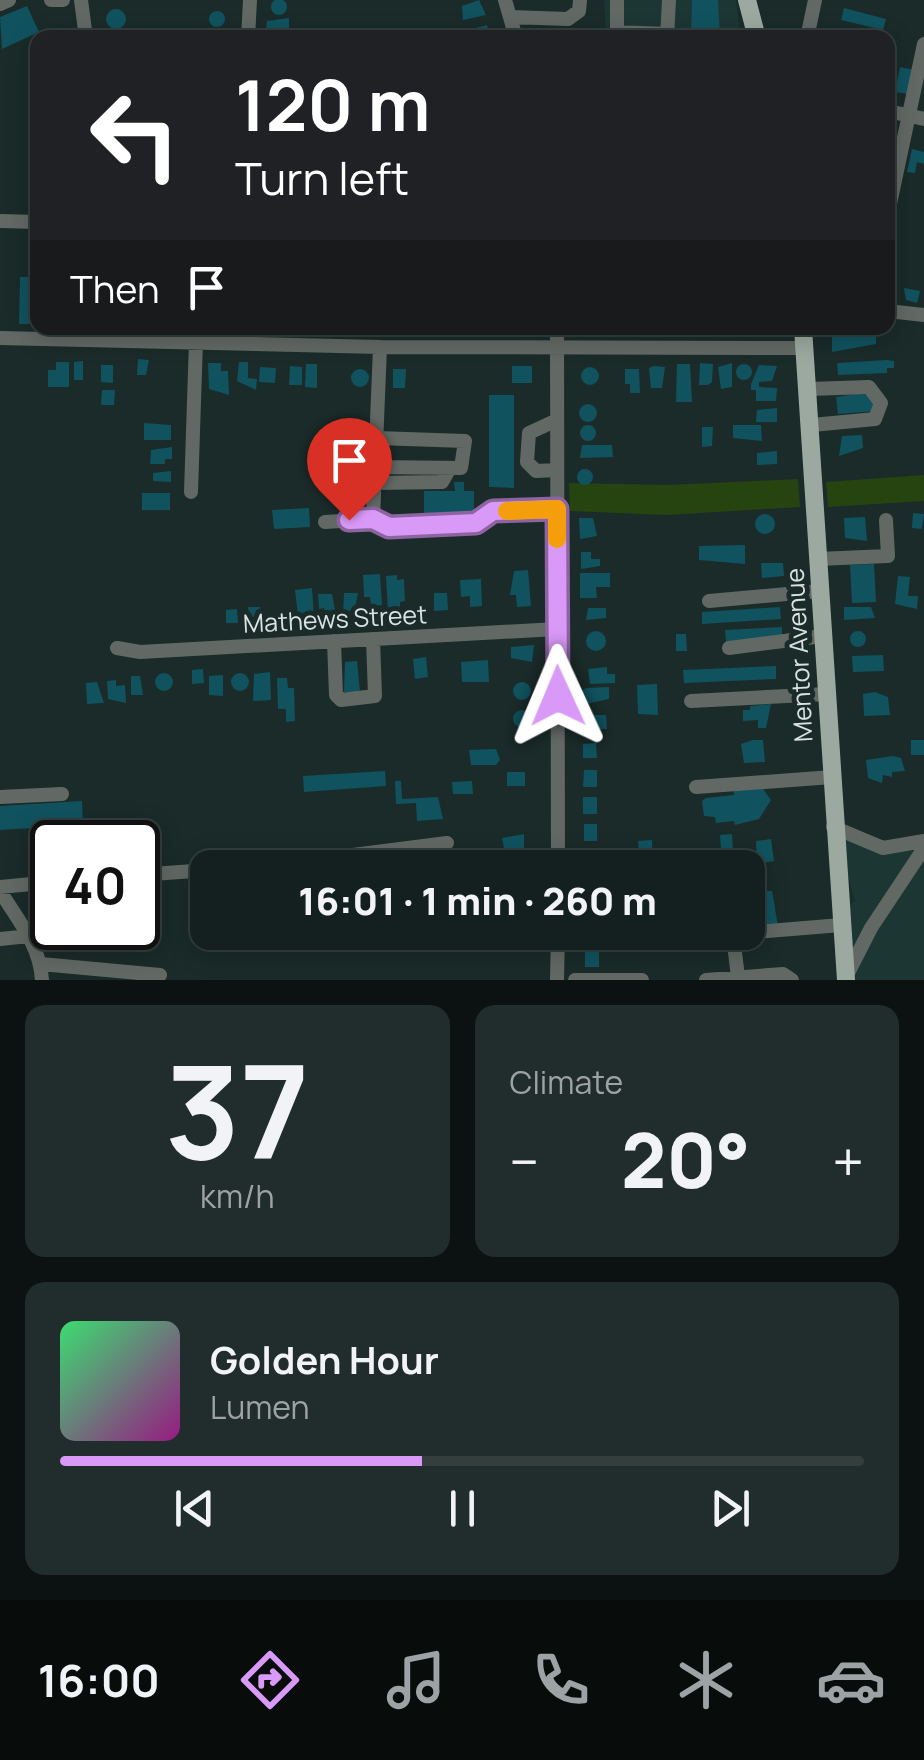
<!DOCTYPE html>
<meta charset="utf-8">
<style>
:root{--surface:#14201f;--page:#212d2c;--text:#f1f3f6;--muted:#9da3a4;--line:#333e3d;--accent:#d99af7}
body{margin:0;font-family:Manrope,sans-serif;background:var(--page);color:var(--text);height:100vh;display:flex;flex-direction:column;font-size:38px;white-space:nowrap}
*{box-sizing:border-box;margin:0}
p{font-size:32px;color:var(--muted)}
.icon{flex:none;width:55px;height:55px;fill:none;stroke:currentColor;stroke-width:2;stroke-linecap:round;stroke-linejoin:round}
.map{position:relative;height:980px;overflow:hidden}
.sheet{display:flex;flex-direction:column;gap:25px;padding:25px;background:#0b1211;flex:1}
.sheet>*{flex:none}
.guide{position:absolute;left:30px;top:30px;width:865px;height:305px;border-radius:20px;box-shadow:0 5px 25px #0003,0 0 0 2px var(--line);background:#202124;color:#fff;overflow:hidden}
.speed{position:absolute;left:30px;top:820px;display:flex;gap:20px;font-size:50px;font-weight:700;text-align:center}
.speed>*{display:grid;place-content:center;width:130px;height:130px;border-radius:50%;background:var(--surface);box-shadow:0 5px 25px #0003,0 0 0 2px var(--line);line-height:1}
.speed .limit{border:5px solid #111;border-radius:15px;background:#fff;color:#111}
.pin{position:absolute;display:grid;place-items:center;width:85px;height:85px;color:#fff;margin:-102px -42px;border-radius:50% 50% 50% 0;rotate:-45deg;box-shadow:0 0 10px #0007}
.pin .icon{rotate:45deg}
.me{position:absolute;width:110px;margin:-55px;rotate:359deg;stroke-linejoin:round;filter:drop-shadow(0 0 8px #0008)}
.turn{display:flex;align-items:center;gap:35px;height:210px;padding:0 40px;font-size:45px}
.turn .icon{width:130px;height:130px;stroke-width:2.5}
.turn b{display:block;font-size:70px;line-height:85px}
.then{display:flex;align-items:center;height:95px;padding:0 40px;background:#0003;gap:20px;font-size:38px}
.big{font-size:75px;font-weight:800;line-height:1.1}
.sheet .widget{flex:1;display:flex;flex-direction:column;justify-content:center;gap:15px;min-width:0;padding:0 35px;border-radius:20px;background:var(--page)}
.sheet .dial{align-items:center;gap:0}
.dial b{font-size:130px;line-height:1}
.song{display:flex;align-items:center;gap:30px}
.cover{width:120px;height:120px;border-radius:15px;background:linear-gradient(135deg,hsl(140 70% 55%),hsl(310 70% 35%))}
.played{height:10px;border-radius:5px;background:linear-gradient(90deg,var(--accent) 45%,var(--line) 45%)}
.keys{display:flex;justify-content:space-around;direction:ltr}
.heat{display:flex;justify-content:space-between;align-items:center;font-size:55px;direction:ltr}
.sheet .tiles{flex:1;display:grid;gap:25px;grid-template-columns:1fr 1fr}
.widget:last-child{grid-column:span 2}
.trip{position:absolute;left:190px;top:850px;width:575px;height:100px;border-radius:20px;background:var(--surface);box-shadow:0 5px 25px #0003,0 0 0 2px var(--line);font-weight:800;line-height:100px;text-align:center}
.tabs{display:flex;height:160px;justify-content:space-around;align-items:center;background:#080d0c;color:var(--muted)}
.tabs .icon{width:70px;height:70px}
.tabs .current{color:var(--accent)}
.tabs b{font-size:45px;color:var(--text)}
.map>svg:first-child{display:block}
</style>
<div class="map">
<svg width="924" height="980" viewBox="0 0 924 980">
<rect width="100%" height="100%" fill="#1a2b29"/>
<!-- built -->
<path fill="#1c3633" d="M604 0H736L741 37H606Z
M833 827 869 845 924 841V980H846L840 912 855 901Z"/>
<!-- green -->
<path fill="#254410" d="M924 475V501L828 507 826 482Z
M798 479 800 507 666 515 570 511 569 483 669 485Z"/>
<!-- building -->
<path fill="#10535f" d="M271 7a8 8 0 1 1 16 0a8 8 0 1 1-16 0Z
M479 0 486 15 463 20 462 6Z
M692 0H718L720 36 691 35Z
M27 6 39 32 2 49 0 17Z
M844 8 886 19 883 30 841 20Z
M106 19a10 10 0 1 1 20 0a10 10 0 1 1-20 0Z
M209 19a8 8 0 1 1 16 0a8 8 0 1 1-16 0Z
M289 18V28L282 31 266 29 267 21Z
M487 25 491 38H469L468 30Z
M900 67 914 70 908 94 895 92Z
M912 149 924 152V164L917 162 915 173 907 172Z
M20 277H38V324H19Z
M904 288 920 291 917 303 906 300Z
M832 328H863V335H876V344L832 352Z
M138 359 149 360 146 375H137Z
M886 360 894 361V368H887V373L838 375 837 363Z
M83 361V380H74V362Z
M56 362H69V387H48V370H56Z
M239 362H248V378L257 379 256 390 237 381Z
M208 363H221V371H228L229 395 209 389Z
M700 363 713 364 712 382 708 385H699Z
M732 363V387L721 389 718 367Z
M306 364H317V388L305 387Z
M677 364H690L692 402H676Z
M736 372a8 8 0 1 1 16 0a8 8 0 1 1-16 0Z
M101 365H113V383L101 382Z
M759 365 777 366 772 381 759 382V387L777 388 776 401H756V390H751V384Z
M290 366 302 367V385H289Z
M512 366H532V383H512Z
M654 366 665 367 662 388H651L649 368Z
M260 367 276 368 275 383 259 382Z
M581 376a9 9 0 1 1 18 0a9 9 0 1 1-18 0Z
M393 369H406L405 388H393Z
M625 369H639L640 393H630V384H625Z
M351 378a9 9 0 1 1 18 0a9 9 0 1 1-18 0Z
M102 390H115L114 405H101Z
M855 394 874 395 875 411 838 414 836 397Z
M489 395H514V488L489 487Z
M579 413a9 9 0 1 1 18 0a9 9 0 1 1-18 0Z
M777 408V422H756L757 410Z
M144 423 171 425V440H144Z
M580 433a8 8 0 1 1 16 0a8 8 0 1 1-16 0Z
M733 425H761L762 441 733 438Z
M702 427H713L712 446 702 447Z
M862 435 863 448 839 456 842 436Z
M582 445H612L613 457 580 458Z
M172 447V459H165V464H150L151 450Z
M777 451V464L757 465V453Z
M577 477a8 8 0 1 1 16 0a8 8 0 1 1-16 0Z
M171 471V482L153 481V473Z
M328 471H357L356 494 328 495Z
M454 482H464V491H474V518H424V491H455Z
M142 493H170V510H142Z
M309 508 310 527 274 529 272 510Z
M913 513 924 514 922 529 912 528Z
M755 524a10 10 0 1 1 20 0a10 10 0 1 1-20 0Z
M865 517 867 541 845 538 844 518Z
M579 518H593L597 536 580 539Z
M745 545V564L699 560V546Z
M581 552H591V559H600V566L581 569Z
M761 563H783L784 576 762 578Z
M874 564 876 602 852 603 850 565Z
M528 570 531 606 517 607 516 595H510L514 571Z
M580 573H610V587H596L597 598H580Z
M380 574 382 605 371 606 370 597H364L363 575Z
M397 575V580L404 579 405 601 400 602V611L388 612 386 576Z
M898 576 910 577 908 596H918L917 609 895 604Z
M481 579 482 606 470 607V596L461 597 460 580Z
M312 588 314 617 298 616 295 590Z
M344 593H358L354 614 343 615Z
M434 593H447L448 610 434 611Z
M318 594H332L336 615 325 616 324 608 319 609Z
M248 607H260L261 621H249Z
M780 607 781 619 702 624V612Z
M844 607H871L875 618 844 620Z
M588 608H606V618L586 620Z
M237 609 238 623H226V610Z
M782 627V639L726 642 725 630Z
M586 641a10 10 0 1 1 20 0a10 10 0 1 1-20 0Z
M850 639a8 8 0 1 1 16 0a8 8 0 1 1-16 0Z
M676 634H686L687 651H676Z
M534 645 532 662 511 658V647Z
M883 655 884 671 853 672 852 656Z
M426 657 428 677 415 679 413 659Z
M488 660 489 682H462L461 662Z
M357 661 360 692H344L345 662Z
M776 666V679L684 683 683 670Z
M607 667V674H615V683L590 684 588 669Z
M203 669 204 683 192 684V670Z
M270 672 271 700 253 701 254 674Z
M231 682a9 9 0 1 1 18 0a9 9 0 1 1-18 0Z
M155 682a9 9 0 1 1 18 0a9 9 0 1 1-18 0Z
M223 675V696L209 695V676Z
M131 676H140L143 695H131Z
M277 678H287L288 688H294L295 721 286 722V709H278Z
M116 680V686L125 685 126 703 108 699 107 681Z
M97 682 104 703 87 704 86 683Z
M513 691a9 9 0 1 1 18 0a9 9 0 1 1-18 0Z
M657 684 658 715 638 714 637 685Z
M609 687V699L581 705 580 692 586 688Z
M875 692 888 697 890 715 864 716 863 694Z
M771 704 766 728H758V720L743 721V710H750V706Z
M513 719a9 9 0 1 1 18 0a9 9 0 1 1-18 0Z
M591 715H606L607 729H590Z
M753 740H763L765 762 744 763 741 744Z
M911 740H924V755H911Z
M596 743 597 758H583V744Z
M496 749 500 760 496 765H471L469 750Z
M893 756 901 758 905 771 892 772V777L883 775 882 783 868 778 866 760Z
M584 770H597V787H583Z
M385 771 386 786 304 792 303 776Z
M507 772H525V786H507Z
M395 781H401L402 799 438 797 443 819 417 821 416 803 396 804Z
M472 781 473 794H453L452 782Z
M761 786 771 800 759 819 735 825 734 821 716 823 715 817 704 816 702 801 706 798 734 795 733 787Z
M583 797H597V814H583Z
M82 801 83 825 0 830V806Z
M584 824H597V841H584Z
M524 834V851L504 848 502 838Z
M732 834 733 849 721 850 720 835Z
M771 839 774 861 757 864 756 841Z
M652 840 653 868H640L638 841Z
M751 851 752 862 733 864 732 852Z
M606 859 607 868H585V860Z
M763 891H772L778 926H759L758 912H748V903H755L754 898 763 897Z
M503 932H530V936L512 942 503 939Z
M585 946H599V967H585Z"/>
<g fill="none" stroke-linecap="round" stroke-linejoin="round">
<!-- minor -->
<path stroke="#626965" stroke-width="14" d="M51 0H63
M81 0 86 38
M505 0 516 38
M617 0V32L667 34
M0 4 9 0
M510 17 568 19 579 11 580 0
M248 38 250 0
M667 38 669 0
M807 38 815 0
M888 111 924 119
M888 213 924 44
M0 221 38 222
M888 311 924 315
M557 328 558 868
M0 338 380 347 806 348
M809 389 869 387 881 403 875 419 812 425
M557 420 529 433 527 462 536 471 557 470
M376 467 461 468 465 441 377 438
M375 483 442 482 450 468
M191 492 196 341
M373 519 380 347
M325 522 373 519 389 527 476 523 493 511 557 509
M818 559 888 556 886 520
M709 601 820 591
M334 641 336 695 341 700 375 696 373 639
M117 648 140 652 557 629
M729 648 823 636
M691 701 826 694
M696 787 832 777
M0 797 62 794
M833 827 883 848 924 841
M250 868 447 843
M138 875 208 870
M0 887 52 882
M0 891C18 920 40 945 42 980
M0 939 29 936
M41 964 160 975
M847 975 871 928 924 848
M738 977 734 944 743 933 841 925
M557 980 558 932
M575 980H642
M706 980 783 974 792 980"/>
<!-- major -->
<path stroke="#9ba9a1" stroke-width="18" d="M747 0 757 38
M803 328 846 980"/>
</g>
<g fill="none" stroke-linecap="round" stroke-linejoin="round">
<defs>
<path id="route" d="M349 520 373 519 389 527 476 523 493 511 557 509 558 696"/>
</defs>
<!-- route casing -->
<use href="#route" stroke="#8d64a1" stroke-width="25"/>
<!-- route -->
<use href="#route" stroke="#d99af7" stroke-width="18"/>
<!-- slow -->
<path stroke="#f59e0b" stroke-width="18" d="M507 511 557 509V539"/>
</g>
<g text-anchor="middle" stroke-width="10" stroke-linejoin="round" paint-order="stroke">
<!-- street labels -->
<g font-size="25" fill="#d9e3e2" stroke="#1a2b29">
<text transform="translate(335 619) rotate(-3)" y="9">Mathews Street</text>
<text transform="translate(799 655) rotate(-93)" y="9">Mentor Avenue</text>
</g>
</g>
</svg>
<div class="speed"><div class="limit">40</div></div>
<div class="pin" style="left:349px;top:520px;background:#d93025"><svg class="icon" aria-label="arrive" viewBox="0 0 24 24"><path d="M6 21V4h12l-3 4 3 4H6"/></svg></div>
<svg class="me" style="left:558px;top:696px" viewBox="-20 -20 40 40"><path d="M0-17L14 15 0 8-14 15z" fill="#d99af7" stroke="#fff" stroke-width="4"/></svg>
<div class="trip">16:01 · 1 min · 260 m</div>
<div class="guide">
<div class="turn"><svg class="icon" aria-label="left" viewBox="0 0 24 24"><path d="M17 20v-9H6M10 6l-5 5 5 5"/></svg><div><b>120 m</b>Turn left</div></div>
<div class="then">Then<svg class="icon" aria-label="arrive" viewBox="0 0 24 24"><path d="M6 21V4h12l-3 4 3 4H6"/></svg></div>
</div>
</div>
<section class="sheet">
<div class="tiles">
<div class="widget dial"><b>37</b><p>km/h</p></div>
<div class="widget"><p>Climate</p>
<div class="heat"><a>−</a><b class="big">20°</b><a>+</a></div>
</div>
<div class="widget">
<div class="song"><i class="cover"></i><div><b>Golden Hour</b><p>Lumen</p></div></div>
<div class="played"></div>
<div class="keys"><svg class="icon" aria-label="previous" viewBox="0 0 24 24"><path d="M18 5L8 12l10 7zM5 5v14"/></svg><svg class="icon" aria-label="pause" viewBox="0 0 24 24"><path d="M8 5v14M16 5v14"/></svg><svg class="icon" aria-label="next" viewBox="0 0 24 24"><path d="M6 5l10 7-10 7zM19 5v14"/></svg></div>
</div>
</div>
</section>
<nav class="tabs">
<b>16:00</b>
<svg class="icon current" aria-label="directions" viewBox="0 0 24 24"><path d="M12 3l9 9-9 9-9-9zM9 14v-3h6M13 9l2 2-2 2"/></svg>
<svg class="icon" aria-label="music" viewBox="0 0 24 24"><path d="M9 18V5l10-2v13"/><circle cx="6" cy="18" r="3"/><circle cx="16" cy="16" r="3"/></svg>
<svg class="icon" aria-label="phone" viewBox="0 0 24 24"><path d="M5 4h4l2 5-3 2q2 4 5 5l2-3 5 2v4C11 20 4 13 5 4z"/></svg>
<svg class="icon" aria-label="climate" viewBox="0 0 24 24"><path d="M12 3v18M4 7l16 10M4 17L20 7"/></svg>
<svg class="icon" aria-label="car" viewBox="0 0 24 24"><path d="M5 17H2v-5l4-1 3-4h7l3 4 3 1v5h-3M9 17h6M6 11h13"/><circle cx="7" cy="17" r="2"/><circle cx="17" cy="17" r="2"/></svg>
</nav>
